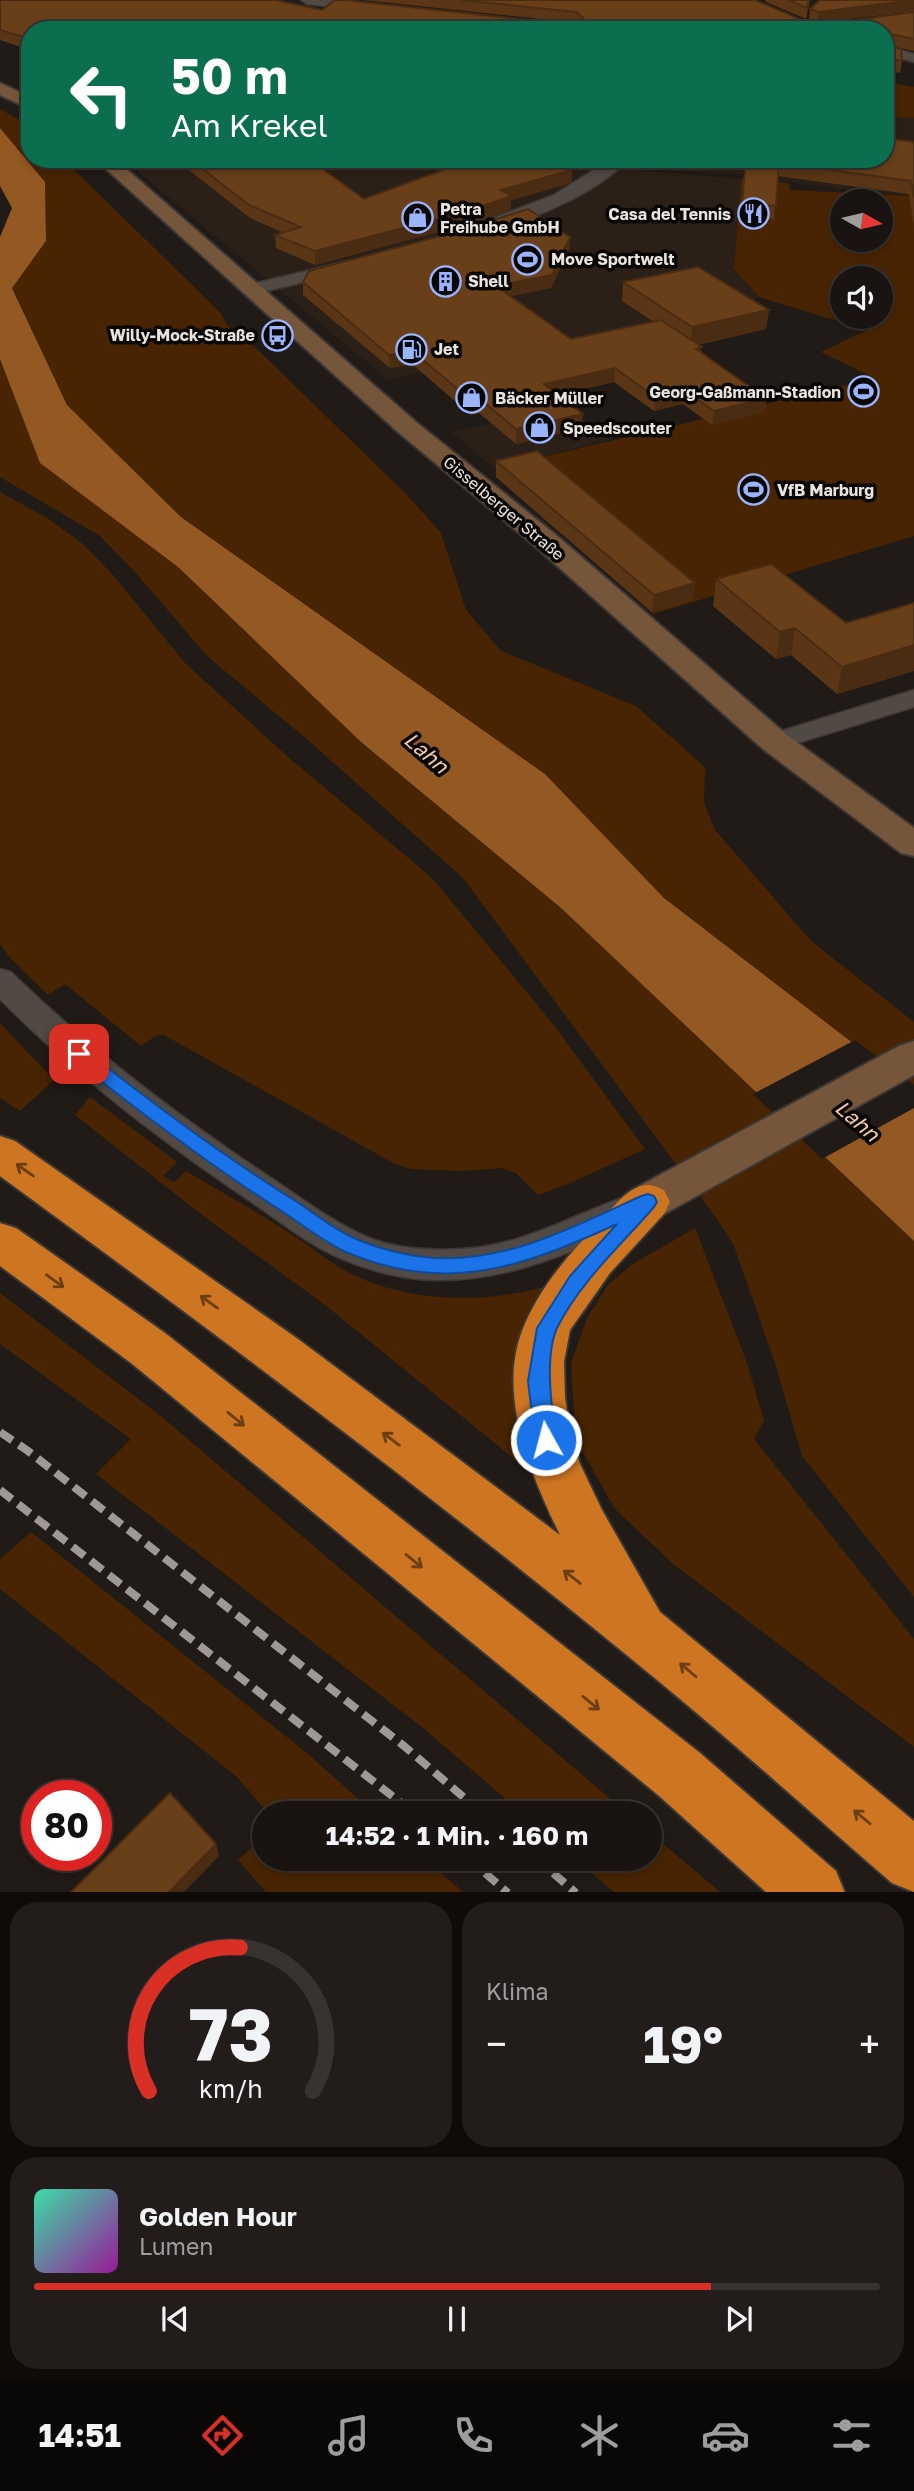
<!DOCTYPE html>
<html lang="de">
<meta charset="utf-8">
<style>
:root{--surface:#191411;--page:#221d1a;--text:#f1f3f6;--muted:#9f9e9f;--line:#373331;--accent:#d93025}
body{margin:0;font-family:"Golos Text",sans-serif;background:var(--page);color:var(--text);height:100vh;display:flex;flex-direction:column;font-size:26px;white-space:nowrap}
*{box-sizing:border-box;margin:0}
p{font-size:23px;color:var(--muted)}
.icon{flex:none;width:38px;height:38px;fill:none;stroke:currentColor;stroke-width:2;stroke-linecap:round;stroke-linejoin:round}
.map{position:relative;height:1892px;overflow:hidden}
.details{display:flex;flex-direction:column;gap:10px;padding:10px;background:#0e0b09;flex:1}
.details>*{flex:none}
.banner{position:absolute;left:21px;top:21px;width:873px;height:147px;border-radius:28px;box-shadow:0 4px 10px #0003,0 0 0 2px var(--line);background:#0b6e4f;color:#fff;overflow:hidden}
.needle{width:46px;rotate:98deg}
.buttons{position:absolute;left:830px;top:189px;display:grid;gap:14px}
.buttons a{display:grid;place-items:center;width:63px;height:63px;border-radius:50%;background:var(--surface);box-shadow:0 4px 10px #0003,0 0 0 2px var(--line);font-size:35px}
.speed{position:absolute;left:21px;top:1780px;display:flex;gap:14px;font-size:35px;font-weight:700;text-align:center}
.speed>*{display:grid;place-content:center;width:91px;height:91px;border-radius:50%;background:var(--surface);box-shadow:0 4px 10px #0003,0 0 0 2px var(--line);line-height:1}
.speed .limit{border:10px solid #d22;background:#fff;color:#111}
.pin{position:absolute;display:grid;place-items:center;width:60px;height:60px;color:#fff;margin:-30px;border-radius:14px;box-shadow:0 4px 10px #0006}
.me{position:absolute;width:77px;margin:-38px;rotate:353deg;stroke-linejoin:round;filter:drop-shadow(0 0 5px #0008)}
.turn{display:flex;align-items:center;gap:24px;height:147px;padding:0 35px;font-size:32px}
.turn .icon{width:91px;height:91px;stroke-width:2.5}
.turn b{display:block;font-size:49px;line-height:60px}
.big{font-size:52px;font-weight:700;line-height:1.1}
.details .widget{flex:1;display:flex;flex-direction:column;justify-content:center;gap:10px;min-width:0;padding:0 24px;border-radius:28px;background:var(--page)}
.details .dial{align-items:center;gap:0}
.dial svg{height:182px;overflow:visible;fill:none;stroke:var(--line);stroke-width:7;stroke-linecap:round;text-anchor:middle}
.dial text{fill:var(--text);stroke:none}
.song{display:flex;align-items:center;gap:21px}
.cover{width:84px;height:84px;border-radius:10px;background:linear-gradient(135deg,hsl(160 70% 55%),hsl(300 70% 35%))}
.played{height:7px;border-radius:4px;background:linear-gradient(90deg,var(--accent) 80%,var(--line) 80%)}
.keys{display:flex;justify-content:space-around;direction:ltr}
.heat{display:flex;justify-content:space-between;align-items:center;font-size:38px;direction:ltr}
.details .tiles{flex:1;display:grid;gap:10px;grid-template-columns:1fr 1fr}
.widget:last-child{grid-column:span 2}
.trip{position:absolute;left:252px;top:1801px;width:410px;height:70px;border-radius:35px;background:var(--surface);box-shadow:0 4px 10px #0003,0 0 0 2px var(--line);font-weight:700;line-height:70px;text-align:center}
.menu{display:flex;height:112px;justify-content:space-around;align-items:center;background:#0a0807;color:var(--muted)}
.menu .icon{width:49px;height:49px}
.menu .active{color:var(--accent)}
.menu b{font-size:32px;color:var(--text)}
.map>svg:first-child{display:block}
</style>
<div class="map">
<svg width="914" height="1893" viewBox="0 0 914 1893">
<rect width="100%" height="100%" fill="#211b17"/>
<!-- built -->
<path fill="#2b2017" d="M886 81 914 87V195L867 193 749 175 635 169 646 159H886Z
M123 159H599L592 166 741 179 734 269 759 297 388 380Z
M566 407 609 440 493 468 452 432Z"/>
<!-- green -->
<path fill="#482402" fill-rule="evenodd" d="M886 82 914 87V118L886 116Z
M0 109 30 126V159H63L221 313 227 325 259 351 406 494 441 533 466 610 501 651 636 706 705 767 704 803 715 830 811 941 914 1022V1090L664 898 545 774 181 517 67 405 12 287 46 241 45 182 0 128Z
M741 179 789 183 790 190 914 196V536L653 614 570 541 609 530 603 524 561 534 496 477 530 460 871 379 870 376 821 352 867 330 759 297 734 269ZM842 201H880V240H842ZM842 278H880V317H842Z
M0 359 40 463 178 567 361 742 561 908 914 1241V1597L802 1456 775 1363 734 1246 717 1219 463 878 309 741 207 656 135 572 100 536 0 477Z
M0 492 47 518 83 544 113 575 185 663 287 756 432 878 553 1024 645 1149 568 1184 538 1195 516 1173 502 1168 461 1171 411 1169 395 1164 164 1035H157L141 1046 65 984 48 995 10 958 0 944Z
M0 1023 54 1080 20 1111 0 1098Z
M90 1097 177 1162 163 1176 174 1182 186 1171C223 1193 261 1214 297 1238 313 1248 329 1262 346 1271 405 1303 482 1304 545 1287 540 1296 531 1305 527 1315 509 1362 516 1410 524 1458L518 1462 325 1305 202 1215 75 1115Z
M695 1228 746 1360 764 1420 754 1439 914 1639V1747L672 1563 615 1509 576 1440 571 1363 587 1318 608 1285 633 1264Z
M0 1293 162 1417 627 1813H522L423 1728 96 1474 131 1439 0 1344Z
M31 1532 308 1754 374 1813H268L237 1777 0 1589V1559Z
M649 1832 720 1892H614L575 1859 649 1858Z
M264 1836V1858L425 1859 463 1892H266L238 1860Z"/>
<!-- water -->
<path fill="#945823" d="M0 128 45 182 46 241 12 288 67 405 181 517 545 774 664 898 914 1090V1241L561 908 361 742 178 567 40 463 0 359V237L12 208 0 186Z"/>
<!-- pier -->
<path fill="#211b17" d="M855 1040 914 1085V1108L822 1159 753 1094Z"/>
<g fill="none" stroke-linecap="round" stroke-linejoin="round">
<defs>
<path id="street" d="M301 0C321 0 363 0 378 7L372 11 307 4Z
M886 46 914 54V62L886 54Z
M611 159H628C601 191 533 220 492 230L484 225 486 221 554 195Z
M348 261 357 266 354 270 254 294 245 289 248 285Z
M914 690V707L775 750 765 748 761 742 765 736Z
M0 969 11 972C90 1049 176 1115 268 1176 300 1197 332 1222 367 1237 396 1249 430 1251 461 1249 525 1246 577 1212 636 1193L649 1197 654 1207 649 1217C582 1248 513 1281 438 1280 405 1280 370 1271 340 1258 307 1244 277 1219 247 1199 159 1139 75 1075 0 999Z"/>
<path id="secondary" d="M0 83 30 97V109L0 95Z
M95 159H115L416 422 556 535 787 735 914 828V856L901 853 763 749 536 547 398 432Z
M914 1041V1075L664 1214 648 1220 632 1214 626 1202 632 1190 899 1046Z"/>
<path id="highway" d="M0 1136 15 1141 298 1339 560 1535C532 1477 497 1396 522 1331 538 1289 569 1254 599 1223 611 1210 629 1184 649 1185 653 1185 660 1188 664 1190L670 1202 664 1214 610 1273 570 1330 564 1362 565 1397 570 1431 580 1464 602 1510 660 1612 914 1821V1892L892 1883C803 1806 715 1726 623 1652 420 1486 211 1330 0 1176Z
M0 1223 16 1228 165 1333 700 1753 836 1871 845 1893H767L658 1795 131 1363 0 1266Z"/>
</defs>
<!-- street casing -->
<use href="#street" stroke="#3c3734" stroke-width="3"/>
<!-- secondary casing -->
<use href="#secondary" stroke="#3c3734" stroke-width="4"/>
<!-- highway casing -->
<use href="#highway" stroke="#3c3734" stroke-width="4"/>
<!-- street -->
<use href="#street" fill="#504944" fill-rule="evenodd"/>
<!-- secondary -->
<use href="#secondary" fill="#76563a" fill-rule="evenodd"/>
<!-- highway -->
<use href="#highway" fill="#cd7521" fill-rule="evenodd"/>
<!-- rail -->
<path stroke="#9e9995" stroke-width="8" stroke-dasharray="15 8" stroke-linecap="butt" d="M0 1432 28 1451 404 1746 482 1813
M0 1490 414 1813
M468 1858 508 1893
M536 1858 576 1893"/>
</g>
<!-- wall -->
<path fill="#5a3616" d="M0 0 322 10 539 21H558L363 0H755L804 21H813L809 20 810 9 914 0V11L831 21H848L914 12V51L887 45 902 61 900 73 886 70V30H30V50L0 40Z
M765 0H810L806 19 766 2Z
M914 142V226L909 194 778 176 774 219 740 218 745 169 672 159H886Z
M175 159H309L364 199 444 169 425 159H540L539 162 572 168V182L567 184 511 200V210L475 222 315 265 276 248 275 235 282 232 250 218Z
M570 237 569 249 551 288 511 296 571 339 654 322 622 301 623 282 769 310 766 329 698 345 702 352 766 398 765 412 712 425 683 404 654 411 614 382 558 395 582 428 516 444 479 413 471 415 412 364 390 368 303 295V282Z
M496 461 694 600 652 612 496 477Z
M716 579 846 623 914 603V671L837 694 791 655 776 659 713 606Z"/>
<!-- shaded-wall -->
<path fill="#4a2c12" d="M914 0V10L817 23 819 12Z
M572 168V182L567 184 511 200V210L475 222 315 265V251L501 190Z
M570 237 569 249 551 288 496 299V286Z
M769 310 766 329 691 346 692 327Z
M411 350 412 364 390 368 389 355Z
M615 368 614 382 544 398V384Z
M684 390 683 404 654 411 655 397Z
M766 398 765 412 712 425 714 411Z
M480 399 479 413 471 415 472 401Z
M583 414 582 428 516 444V429Z
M695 583 694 600 652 612 654 595Z
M795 628 791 655 776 659 780 632Z
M914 645V671L837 694 842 667Z
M216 1844 219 1856 183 1893H168Z"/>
<!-- building -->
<path fill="#693f1a" stroke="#4a2c12" stroke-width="2" d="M0 0H275L322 10 335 0H344L539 21H581L584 19 576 12 461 0H755L804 21H848L914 12V39L886 33V44L901 49 902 61 886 58V30H30V39L0 30Z
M789 0H809L807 8Z
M820 0H912L819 12 810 9Z
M886 138 914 142V197L911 181 779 163 776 206 742 204 746 159H886Z
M190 159H309L364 199 459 164 449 159H533V160L572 168 568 171 501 190 511 196 475 209 315 251 275 235 301 227 249 205Z
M528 209 570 237 552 275 496 286 571 339 661 320 702 347 696 349 766 398 714 411 684 390 655 397 615 368 544 384 583 414 516 429 480 399 472 401 411 350 389 355 303 282 309 271 452 233Z
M698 267 769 310 692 327 623 282Z
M537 451 695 583 654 595 496 461Z
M771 564 846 623 914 603V645L842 667 795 628 780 632 716 579Z
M170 1793 216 1844 168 1893H70Z"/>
<!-- one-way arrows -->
<defs><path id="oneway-shaft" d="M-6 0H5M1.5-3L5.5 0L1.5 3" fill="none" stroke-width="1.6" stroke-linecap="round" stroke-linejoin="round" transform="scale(1.75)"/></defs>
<g stroke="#6b3e13">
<use href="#oneway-shaft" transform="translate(25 1170) rotate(-145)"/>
<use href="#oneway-shaft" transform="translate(55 1281) rotate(36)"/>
<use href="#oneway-shaft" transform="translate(209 1302) rotate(-144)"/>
<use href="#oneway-shaft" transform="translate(236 1419) rotate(39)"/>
<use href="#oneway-shaft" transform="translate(391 1439) rotate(-143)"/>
<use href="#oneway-shaft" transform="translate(414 1561) rotate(39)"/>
<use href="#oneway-shaft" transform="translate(572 1577) rotate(-142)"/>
<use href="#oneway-shaft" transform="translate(688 1670) rotate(-140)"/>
<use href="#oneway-shaft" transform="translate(591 1703) rotate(39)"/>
<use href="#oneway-shaft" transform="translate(862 1817) rotate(-140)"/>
</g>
<!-- route -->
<path fill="#1a73e8" stroke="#114b97" stroke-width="2" d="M79 1048 85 1050C153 1104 223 1156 297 1202 317 1215 339 1233 361 1241 383 1250 410 1256 434 1258 508 1262 576 1226 641 1196L648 1194 654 1196 657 1202 654 1207C622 1244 579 1283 557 1328 544 1357 552 1409 556 1440L553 1446 546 1449 538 1446 535 1440 528 1381 537 1328 570 1276 617 1224C560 1250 497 1277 434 1273 405 1272 372 1263 346 1252 324 1242 303 1225 283 1212 209 1165 141 1113 73 1059L70 1054Z"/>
<!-- icons -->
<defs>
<symbol id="restaurant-ring" viewBox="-11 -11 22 22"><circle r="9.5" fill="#090705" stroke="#9ab5fd" stroke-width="1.5"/><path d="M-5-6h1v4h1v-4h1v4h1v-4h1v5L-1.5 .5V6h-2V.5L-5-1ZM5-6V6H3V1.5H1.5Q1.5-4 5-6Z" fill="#9ab5fd"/></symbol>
<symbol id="shop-ring" viewBox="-11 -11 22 22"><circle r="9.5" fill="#090705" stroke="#9ab5fd" stroke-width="1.5"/><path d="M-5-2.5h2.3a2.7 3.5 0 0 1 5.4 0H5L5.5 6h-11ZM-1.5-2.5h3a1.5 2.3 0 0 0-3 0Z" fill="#9ab5fd"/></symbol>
<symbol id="stadium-ring" viewBox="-11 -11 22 22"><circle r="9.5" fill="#090705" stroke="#9ab5fd" stroke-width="1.5"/><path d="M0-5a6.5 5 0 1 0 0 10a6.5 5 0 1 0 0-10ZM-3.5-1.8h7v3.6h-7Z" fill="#9ab5fd"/></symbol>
<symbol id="building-ring" viewBox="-11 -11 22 22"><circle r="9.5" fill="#090705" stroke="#9ab5fd" stroke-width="1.5"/><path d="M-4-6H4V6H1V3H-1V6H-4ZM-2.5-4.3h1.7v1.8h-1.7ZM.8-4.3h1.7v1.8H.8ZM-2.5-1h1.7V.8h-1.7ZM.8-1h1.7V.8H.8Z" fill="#9ab5fd"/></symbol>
<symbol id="bus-ring" viewBox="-11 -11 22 22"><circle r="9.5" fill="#090705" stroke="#9ab5fd" stroke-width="1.5"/><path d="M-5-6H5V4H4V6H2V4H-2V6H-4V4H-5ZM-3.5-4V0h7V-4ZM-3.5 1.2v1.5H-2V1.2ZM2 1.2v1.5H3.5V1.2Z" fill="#9ab5fd"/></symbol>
<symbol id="fuel-ring" viewBox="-11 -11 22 22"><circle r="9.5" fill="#090705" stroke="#9ab5fd" stroke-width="1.5"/><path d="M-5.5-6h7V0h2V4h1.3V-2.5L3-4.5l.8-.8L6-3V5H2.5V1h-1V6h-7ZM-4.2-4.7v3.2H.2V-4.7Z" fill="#9ab5fd"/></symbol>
</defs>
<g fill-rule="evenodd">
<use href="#restaurant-ring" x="736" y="196" width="35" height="35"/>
<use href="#shop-ring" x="400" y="200" width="35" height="35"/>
<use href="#stadium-ring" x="510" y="242" width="35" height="35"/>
<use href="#building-ring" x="428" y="264" width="35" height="35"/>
<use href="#bus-ring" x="260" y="318" width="35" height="35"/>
<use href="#fuel-ring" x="394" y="332" width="35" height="35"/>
<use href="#stadium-ring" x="846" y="374" width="35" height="35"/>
<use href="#shop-ring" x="454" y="380" width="35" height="35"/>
<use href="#shop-ring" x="522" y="410" width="35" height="35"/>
<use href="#stadium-ring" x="736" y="472" width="35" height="35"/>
</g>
<g text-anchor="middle" stroke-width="7" stroke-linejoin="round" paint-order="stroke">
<!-- far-poi labels -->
<g font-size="16" font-weight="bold" fill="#e8e4e0" stroke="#090705" text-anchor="start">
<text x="440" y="215">Petra<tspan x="440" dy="18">Freihube GmbH</tspan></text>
<text x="731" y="220" text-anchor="end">Casa del Tennis</text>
<text x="551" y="265">Move Sportwelt</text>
<text x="468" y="287">Shell</text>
<text x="255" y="341" text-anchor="end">Willy-Mock-Straße</text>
<text x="434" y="355">Jet</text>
<text x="841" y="398" text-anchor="end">Georg-Gaßmann-Stadion</text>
<text x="495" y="404">Bäcker Müller</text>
<text x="563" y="434">Speedscouter</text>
<text x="777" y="496">VfB Marburg</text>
</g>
<!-- far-street labels -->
<g font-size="16" fill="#e8e4e0" stroke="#090705">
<text transform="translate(504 508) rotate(40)" y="6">Gisselberger Straße</text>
</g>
<!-- water labels -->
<g font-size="21" font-style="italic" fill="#f3c9a9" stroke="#090705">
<text transform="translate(426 753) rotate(41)" y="7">Lahn</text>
<text transform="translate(857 1121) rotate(41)" y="7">Lahn</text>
</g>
</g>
</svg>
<div class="buttons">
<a><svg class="needle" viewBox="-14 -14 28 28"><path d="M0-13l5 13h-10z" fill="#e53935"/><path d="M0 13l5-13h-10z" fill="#9f9e9f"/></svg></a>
<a><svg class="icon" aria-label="sound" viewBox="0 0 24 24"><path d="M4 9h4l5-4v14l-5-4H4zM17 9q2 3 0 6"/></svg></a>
</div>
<div class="speed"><div class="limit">80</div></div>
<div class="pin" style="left:79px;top:1054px;background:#d93025"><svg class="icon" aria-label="arrive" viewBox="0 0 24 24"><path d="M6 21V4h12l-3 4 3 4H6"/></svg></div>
<svg class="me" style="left:546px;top:1440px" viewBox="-20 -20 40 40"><circle r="17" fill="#1a73e8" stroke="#fff" stroke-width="3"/><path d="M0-11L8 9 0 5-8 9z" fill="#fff"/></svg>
<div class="trip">14:52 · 1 Min. · 160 m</div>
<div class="banner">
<div class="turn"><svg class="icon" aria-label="left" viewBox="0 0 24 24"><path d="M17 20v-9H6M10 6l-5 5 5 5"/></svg><div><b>50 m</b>Am Krekel</div></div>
</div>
</div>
<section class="details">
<div class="tiles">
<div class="widget dial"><svg viewBox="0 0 100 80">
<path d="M14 69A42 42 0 1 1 86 69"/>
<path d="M14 69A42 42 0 0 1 54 6" stroke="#d93025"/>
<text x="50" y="56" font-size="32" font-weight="700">73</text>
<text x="50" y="72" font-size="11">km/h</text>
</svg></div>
<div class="widget"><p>Klima</p>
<div class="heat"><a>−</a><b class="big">19°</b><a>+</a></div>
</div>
<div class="widget">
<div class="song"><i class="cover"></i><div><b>Golden Hour</b><p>Lumen</p></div></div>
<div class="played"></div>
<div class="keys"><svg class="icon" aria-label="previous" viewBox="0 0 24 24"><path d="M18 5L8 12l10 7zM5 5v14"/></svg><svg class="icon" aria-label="pause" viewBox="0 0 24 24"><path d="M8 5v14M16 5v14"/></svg><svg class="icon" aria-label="next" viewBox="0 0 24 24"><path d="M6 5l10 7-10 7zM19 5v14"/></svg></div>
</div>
</div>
</section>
<nav class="menu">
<b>14:51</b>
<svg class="icon active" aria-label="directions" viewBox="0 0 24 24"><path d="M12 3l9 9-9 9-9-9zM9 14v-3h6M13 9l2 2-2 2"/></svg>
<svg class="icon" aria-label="music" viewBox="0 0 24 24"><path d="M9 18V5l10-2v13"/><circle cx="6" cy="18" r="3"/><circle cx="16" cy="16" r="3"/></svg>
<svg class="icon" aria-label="phone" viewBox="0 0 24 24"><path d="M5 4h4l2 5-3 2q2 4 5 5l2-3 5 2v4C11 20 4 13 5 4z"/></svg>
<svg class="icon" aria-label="climate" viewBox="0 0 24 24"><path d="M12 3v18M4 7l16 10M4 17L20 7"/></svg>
<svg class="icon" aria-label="car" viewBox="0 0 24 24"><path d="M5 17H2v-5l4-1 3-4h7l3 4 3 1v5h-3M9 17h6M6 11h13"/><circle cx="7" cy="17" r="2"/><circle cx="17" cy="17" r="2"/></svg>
<svg class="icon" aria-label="filters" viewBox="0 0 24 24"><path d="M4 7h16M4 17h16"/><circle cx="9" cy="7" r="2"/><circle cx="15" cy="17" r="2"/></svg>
</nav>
